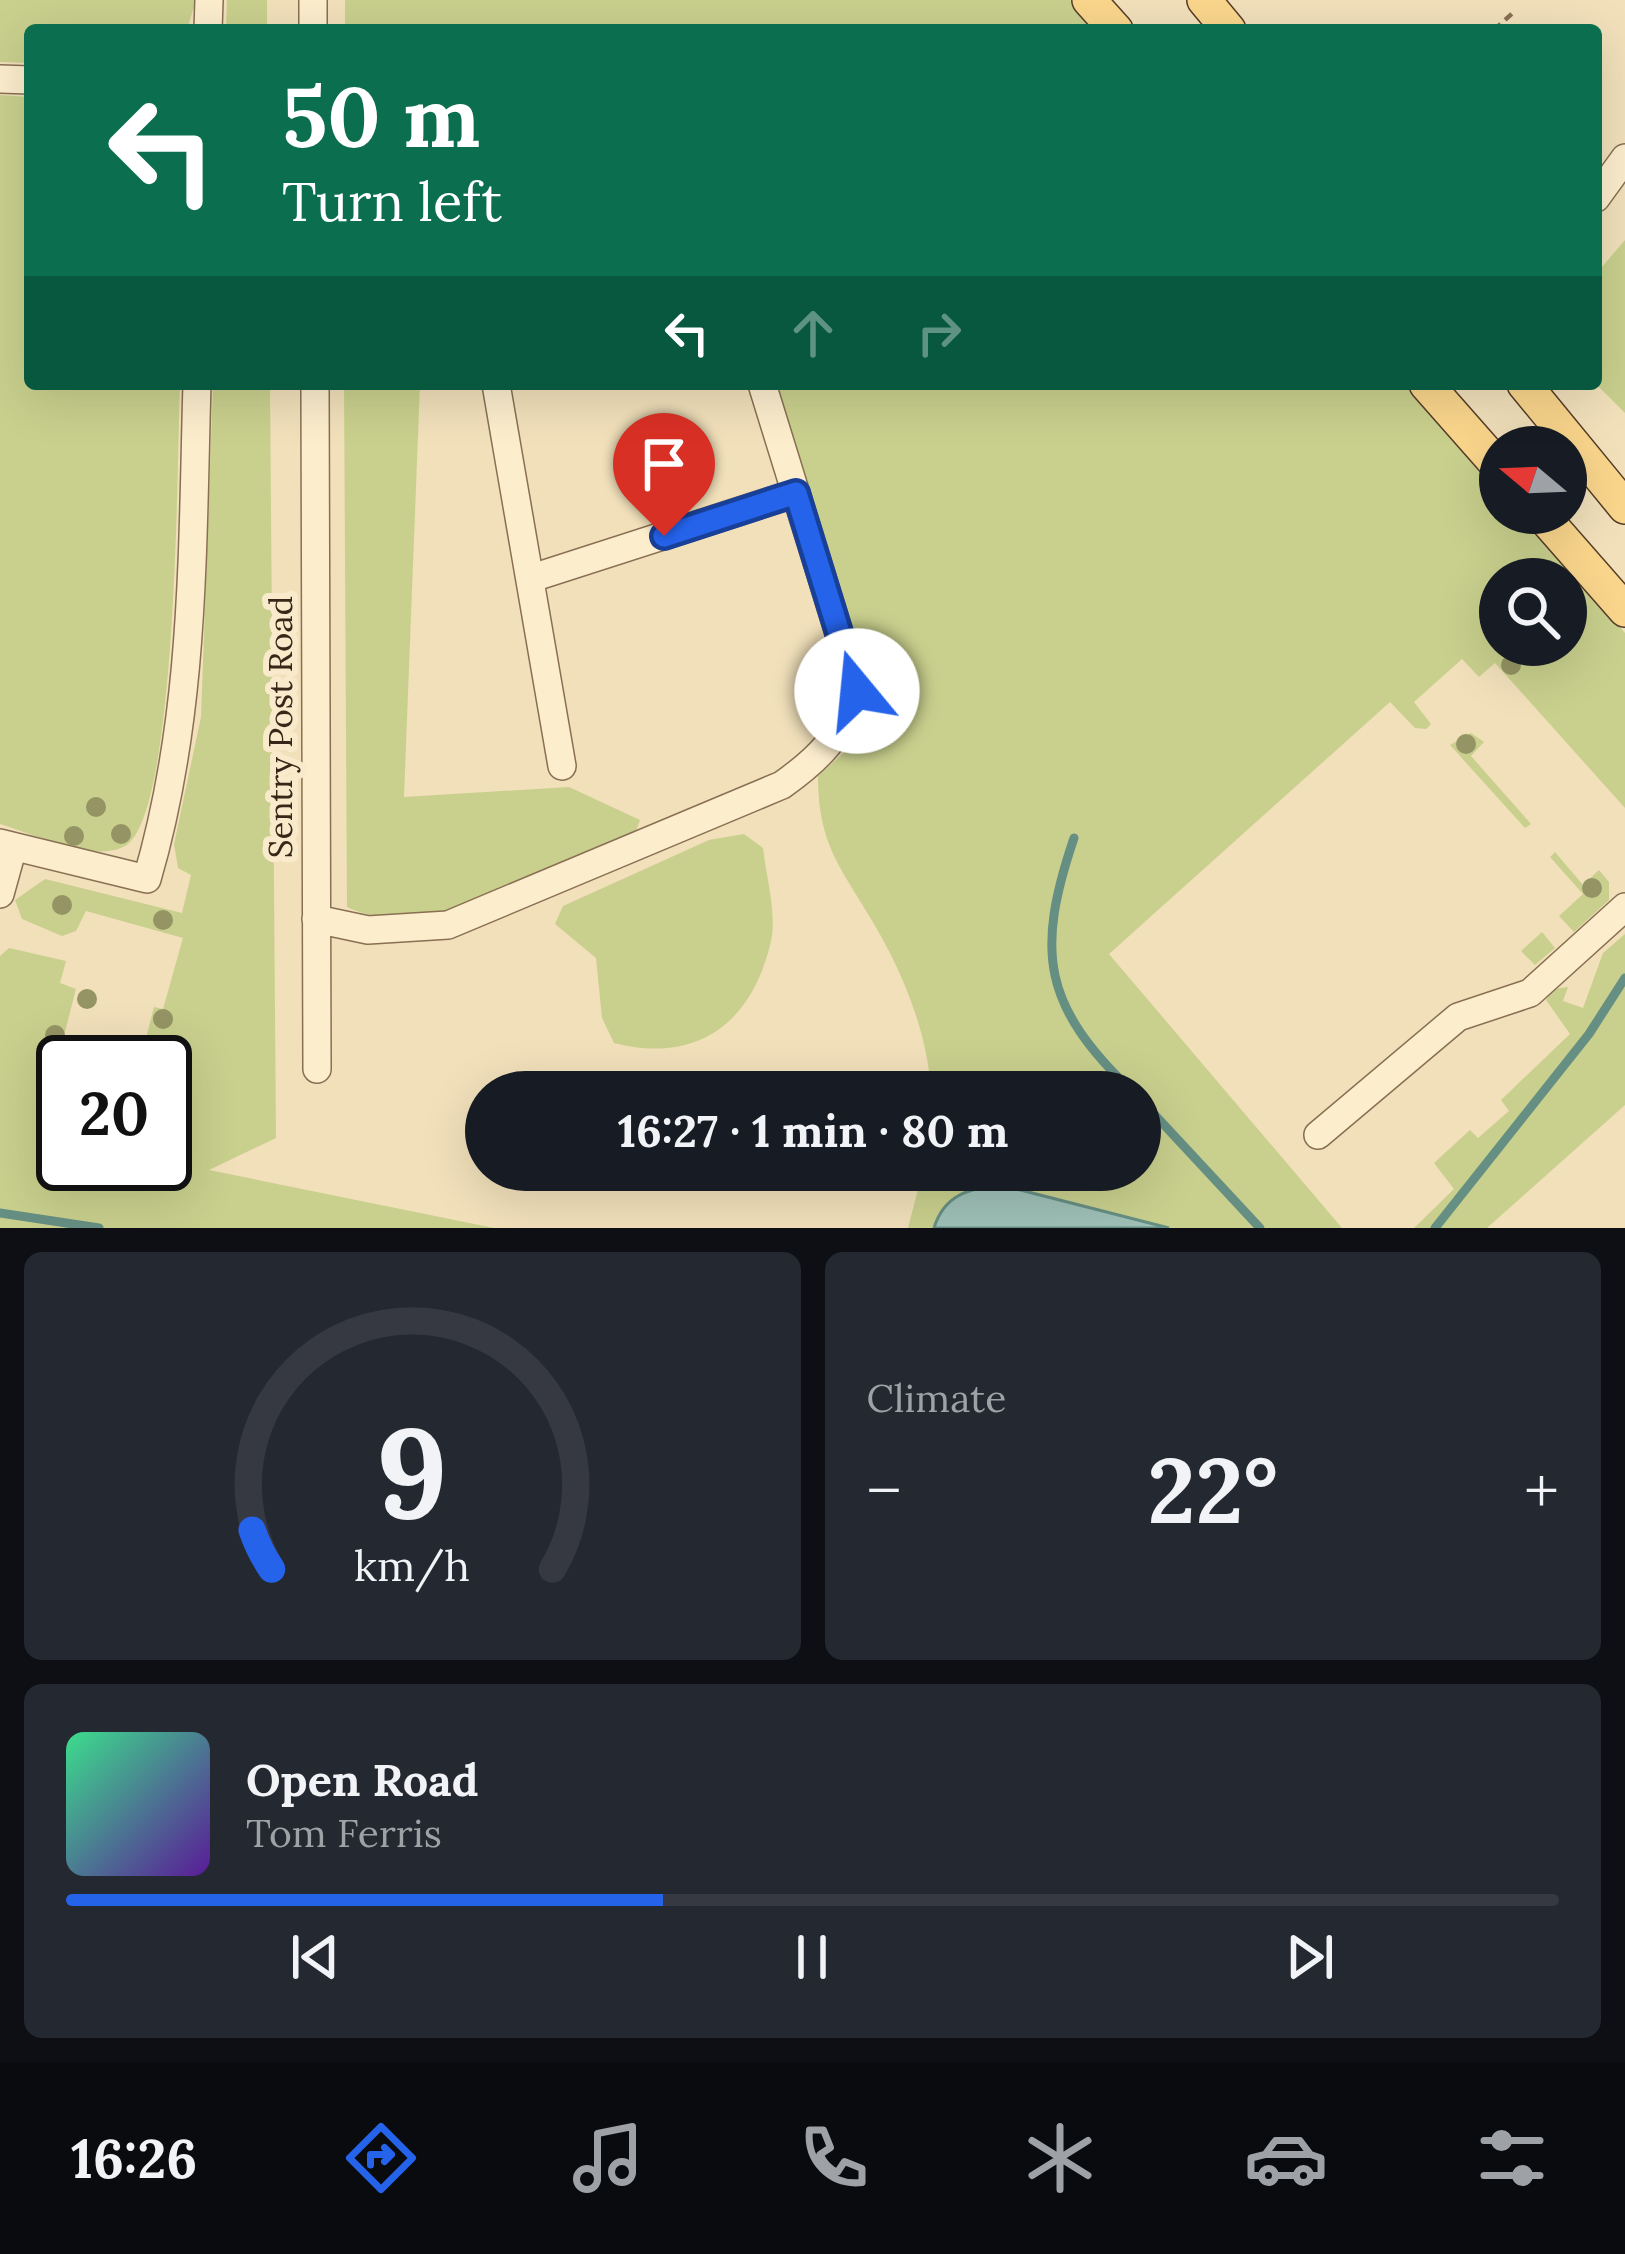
<!DOCTYPE html>
<meta charset="utf-8">
<style>
:root{--surface:#171b24;--page:#242831;--text:#f1f3f6;--muted:#9ea1a6;--line:#363941;--accent:#2563eb}
body{margin:0;font-family:Lora,serif;background:var(--page);color:var(--text);height:100vh;display:flex;flex-direction:column;font-size:45px;white-space:nowrap}
*{box-sizing:border-box;margin:0}
p{font-size:39px;color:var(--muted)}
.icon{flex:none;width:66px;height:66px;fill:none;stroke:currentColor;stroke-width:2;stroke-linecap:round;stroke-linejoin:round}
.map{position:relative;height:1228px;overflow:hidden}
.details{display:flex;flex-direction:column;gap:24px;padding:24px;background:#0d0f14;flex:1}
.details>*{flex:none}
.banner{position:absolute;left:24px;top:24px;width:1578px;height:366px;border-radius:12px;box-shadow:0 12px 48px #0002;background:#0b6e4f;color:#fff;overflow:hidden}
.needle{width:78px;rotate:289deg}
.tools{position:absolute;left:1479px;top:426px;display:grid;gap:24px}
.tools a{display:grid;place-items:center;width:108px;height:108px;border-radius:50%;background:var(--surface);box-shadow:0 12px 48px #0002;font-size:60px}
.speed{position:absolute;left:36px;top:1035px;display:flex;gap:24px;font-size:60px;font-weight:700;text-align:center}
.speed>*{display:grid;place-content:center;width:156px;height:156px;border-radius:50%;background:var(--surface);box-shadow:0 12px 48px #0002;line-height:1}
.speed .limit{border:6px solid #111;border-radius:18px;background:#fff;color:#111}
.pin{position:absolute;display:grid;place-items:center;width:102px;height:102px;color:#fff;margin:-123px -51px;border-radius:50% 50% 50% 0;rotate:-45deg;box-shadow:0 0 12px #0007}
.pin .icon{rotate:45deg}
.me{position:absolute;width:132px;margin:-66px;rotate:343deg;stroke-linejoin:round;filter:drop-shadow(0 0 9px #0008)}
.turn{display:flex;align-items:center;gap:42px;height:252px;padding:0 60px;font-size:54px}
.turn .icon{width:156px;height:156px;stroke-width:2.5}
.turn b{display:block;font-size:84px;line-height:102px}
.lanes{display:flex;align-items:center;height:114px;padding:0 60px;background:#0003;justify-content:center;gap:60px;direction:ltr}
.lanes .off{opacity:.35}
.big{font-size:90px;font-weight:700;line-height:1.1}
.details .tile{flex:1;display:flex;flex-direction:column;justify-content:center;gap:18px;min-width:0;padding:0 42px;border-radius:18px;background:var(--page)}
.details .dial{align-items:center;gap:0}
.dial svg{height:312px;overflow:visible;fill:none;stroke:var(--line);stroke-width:7;stroke-linecap:round;text-anchor:middle}
.dial text{fill:var(--text);stroke:none}
.song{display:flex;align-items:center;gap:36px}
.cover{width:144px;height:144px;border-radius:18px;background:linear-gradient(135deg,hsl(150 70% 55%),hsl(270 70% 35%))}
.played{height:12px;border-radius:6px;background:linear-gradient(90deg,var(--accent) 40%,var(--line) 40%)}
.keys{display:flex;justify-content:space-around;direction:ltr}
.heat{display:flex;justify-content:space-between;align-items:center;font-size:66px;direction:ltr}
.details .tiles{flex:1;display:grid;gap:24px;grid-template-columns:1fr 1fr}
.tile:last-child{grid-column:span 2}
.trip{position:absolute;left:465px;top:1071px;width:696px;height:120px;border-radius:60px;background:var(--surface);box-shadow:0 12px 48px #0002;font-weight:700;line-height:120px;text-align:center}
.tab-bar{display:flex;height:192px;justify-content:space-around;align-items:center;background:#090b0e;color:var(--muted)}
.tab-bar .icon{width:84px;height:84px}
.tab-bar .selected{color:var(--accent)}
.tab-bar b{font-size:54px;color:var(--text)}
.map>svg:first-child{display:block}
</style>
<div class="map">
<svg width="1625" height="1228" viewBox="0 0 1625 1228">
<rect width="100%" height="100%" fill="#f1e0ba"/>
<!-- green -->
<path fill="#c9d08d" fill-rule="evenodd" d="M0 0H196L187 30H30V63L0 62Z
M227 0H267V30H226Z
M345 0H1070L1096 30H345Z
M0 95 30 97V384H180C177 454 178 817 125 846 93 864 32 833 0 824Z
M1625 240V413L1596 384V274Z
M213 384H270L276 1138 209 1170 494 1228H0V956L9 948 66 961 60 983 76 989 61 1047 114 1062H63V1164H165V1062H140L154 1007 163 1009 183 938 86 911 76 931 62 936 22 919 15 900 45 879 182 913 191 875 178 868 174 844 201 717Z
M344 384H420L404 797 569 787 640 820 636 831C561 867 430 947 347 907Z
M774 384H1407L1500 490V513H1520L1625 633V808L1495 663 1479 677 1462 659 1414 702 1431 724 1426 729 1415 728 1390 702 1109 954 1342 1228H1169L1001 1185 937 1218 934 1228H908L923 1170H1140V1092H931C928 1033 902 970 871 919 839 865 818 843 818 776L884 716 863 660 828 603ZM1500 579H1566V645H1500Z
M1471 733 1484 742 1471 756 1531 824 1525 828 1450 745Z
M744 834 763 848C766 876 777 914 771 941 752 1024 697 1064 614 1043L602 1018 596 958 555 924 563 906 709 840Z
M1555 852 1583 885 1599 870 1609 882V900L1574 932 1559 916 1583 894 1550 857Z
M1542 932 1555 948 1535 965 1521 951Z
M1625 934V1105L1487 1228H1414L1454 1189 1434 1163 1470 1130 1478 1138 1509 1111 1501 1100 1570 1034 1546 1000 1553 989 1568 987 1563 1001 1583 1008 1603 953Z"/>
<!-- water -->
<path fill="#9fc1b7" stroke="#668f84" stroke-width="3" d="M1001 1185 1169 1228H934C944 1195 969 1188 1001 1185Z"/>
<g fill="none" stroke-linecap="round" stroke-linejoin="round">
<!-- stream -->
<path stroke="#668f84" stroke-width="9" d="M1074 838C1035 953 1043 1006 1133 1092
M1140 1099 1260 1228
M0 1213 99 1228
M1435 1228 1589 1034 1625 978"/>
<defs>
<path id="minor" d="M313 0V30
M208 30 209 0
M0 79 30 80
M1596 198 1625 158
M315 384 317 1069
M496 384 562 766
M532 578 796 493
M0 843 147 879C195 715 192 554 197 384
M0 894 13 847
M316 919 368 930 448 925 782 785C820 758 841 736 857 691L762 384
M1318 1135 1458 1017 1530 993 1625 907"/>
<path id="major" d="M1089 0 1116 30
M1204 0 1229 30
M1426 384 1500 468
M1524 384 1625 507
M1540 513 1625 610"/>
</defs>
<!-- minor casing -->
<use href="#minor" stroke="#896f53" stroke-width="30"/>
<!-- major casing -->
<use href="#major" stroke="#563d28" stroke-width="36"/>
<!-- path -->
<path stroke="#896f53" stroke-width="4.5" stroke-dasharray="9 6" stroke-linecap="butt" d="M1494 30 1516 10"/>
<!-- minor -->
<use href="#minor" stroke="#fcedcd" stroke-width="27"/>
<!-- major -->
<use href="#major" stroke="#fad68c" stroke-width="33"/>
</g>
<!-- trees -->
<g fill="#949464">
<circle cx="1511" cy="665" r="10"/>
<circle cx="1466" cy="744" r="10"/>
<circle cx="96" cy="807" r="10"/>
<circle cx="121" cy="834" r="10"/>
<circle cx="74" cy="836" r="10"/>
<circle cx="1592" cy="888" r="10"/>
<circle cx="62" cy="905" r="10"/>
<circle cx="163" cy="920" r="10"/>
<circle cx="87" cy="999" r="10"/>
<circle cx="163" cy="1019" r="10"/>
<circle cx="55" cy="1035" r="10"/>
</g>
<g fill="none" stroke-linecap="round" stroke-linejoin="round">
<defs>
<path id="route" d="M664 536 796 493 857 691"/>
</defs>
<!-- route casing -->
<use href="#route" stroke="#184099" stroke-width="30"/>
<!-- route -->
<use href="#route" stroke="#2563eb" stroke-width="21"/>
</g>
<g text-anchor="middle" stroke-width="12" stroke-linejoin="round" paint-order="stroke">
<!-- street labels -->
<g font-size="33" fill="#372719" stroke="#f8eaca">
<text transform="translate(280 727) rotate(-90)" y="12">Sentry Post Road</text>
</g>
</g>
</svg>
<div class="tools">
<a><svg class="needle" viewBox="-14 -14 28 28"><path d="M0-13l5 13h-10z" fill="#e53935"/><path d="M0 13l5-13h-10z" fill="#9ea1a6"/></svg></a>
<a><svg class="icon" aria-label="search" viewBox="0 0 24 24"><circle cx="10" cy="10" r="6"/><path d="M15 15l6 6"/></svg></a>
</div>
<div class="speed"><div class="limit">20</div></div>
<div class="pin" style="left:664px;top:536px;background:#d93025"><svg class="icon" aria-label="arrive" viewBox="0 0 24 24"><path d="M6 21V4h12l-3 4 3 4H6"/></svg></div>
<svg class="me" style="left:857px;top:691px" viewBox="-20 -20 40 40"><circle r="19" fill="#fff"/><path d="M0-13L10 11 0 6-10 11z" fill="#2563eb"/></svg>
<div class="trip">16:27 · 1 min · 80 m</div>
<div class="banner">
<div class="turn"><svg class="icon" aria-label="left" viewBox="0 0 24 24"><path d="M17 20v-9H6M10 6l-5 5 5 5"/></svg><div><b>50 m</b>Turn left</div></div>
<div class="lanes"><svg class="icon" aria-label="left" viewBox="0 0 24 24"><path d="M17 20v-9H6M10 6l-5 5 5 5"/></svg><svg class="icon off" aria-label="ahead" viewBox="0 0 24 24"><path d="M12 20V5M6 11l6-6 6 6"/></svg><svg class="icon off" aria-label="right" viewBox="0 0 24 24"><path d="M7 20v-9h11M14 6l5 5-5 5"/></svg></div>
</div>
</div>
<section class="details">
<div class="tiles">
<div class="tile dial"><svg viewBox="0 0 100 80">
<path d="M14 69A42 42 0 1 1 86 69"/>
<path d="M14 69A42 42 0 0 1 9 59" stroke="#2563eb"/>
<text x="50" y="56" font-size="32" font-weight="700">9</text>
<text x="50" y="72" font-size="11">km/h</text>
</svg></div>
<div class="tile"><p>Climate</p>
<div class="heat"><a>−</a><b class="big">22°</b><a>+</a></div>
</div>
<div class="tile">
<div class="song"><i class="cover"></i><div><b>Open Road</b><p>Tom Ferris</p></div></div>
<div class="played"></div>
<div class="keys"><svg class="icon" aria-label="previous" viewBox="0 0 24 24"><path d="M18 5L8 12l10 7zM5 5v14"/></svg><svg class="icon" aria-label="pause" viewBox="0 0 24 24"><path d="M8 5v14M16 5v14"/></svg><svg class="icon" aria-label="next" viewBox="0 0 24 24"><path d="M6 5l10 7-10 7zM19 5v14"/></svg></div>
</div>
</div>
</section>
<nav class="tab-bar">
<b>16:26</b>
<svg class="icon selected" aria-label="directions" viewBox="0 0 24 24"><path d="M12 3l9 9-9 9-9-9zM9 14v-3h6M13 9l2 2-2 2"/></svg>
<svg class="icon" aria-label="music" viewBox="0 0 24 24"><path d="M9 18V5l10-2v13"/><circle cx="6" cy="18" r="3"/><circle cx="16" cy="16" r="3"/></svg>
<svg class="icon" aria-label="phone" viewBox="0 0 24 24"><path d="M5 4h4l2 5-3 2q2 4 5 5l2-3 5 2v4C11 20 4 13 5 4z"/></svg>
<svg class="icon" aria-label="climate" viewBox="0 0 24 24"><path d="M12 3v18M4 7l16 10M4 17L20 7"/></svg>
<svg class="icon" aria-label="car" viewBox="0 0 24 24"><path d="M5 17H2v-5l4-1 3-4h7l3 4 3 1v5h-3M9 17h6M6 11h13"/><circle cx="7" cy="17" r="2"/><circle cx="17" cy="17" r="2"/></svg>
<svg class="icon" aria-label="filters" viewBox="0 0 24 24"><path d="M4 7h16M4 17h16"/><circle cx="9" cy="7" r="2"/><circle cx="15" cy="17" r="2"/></svg>
</nav>
